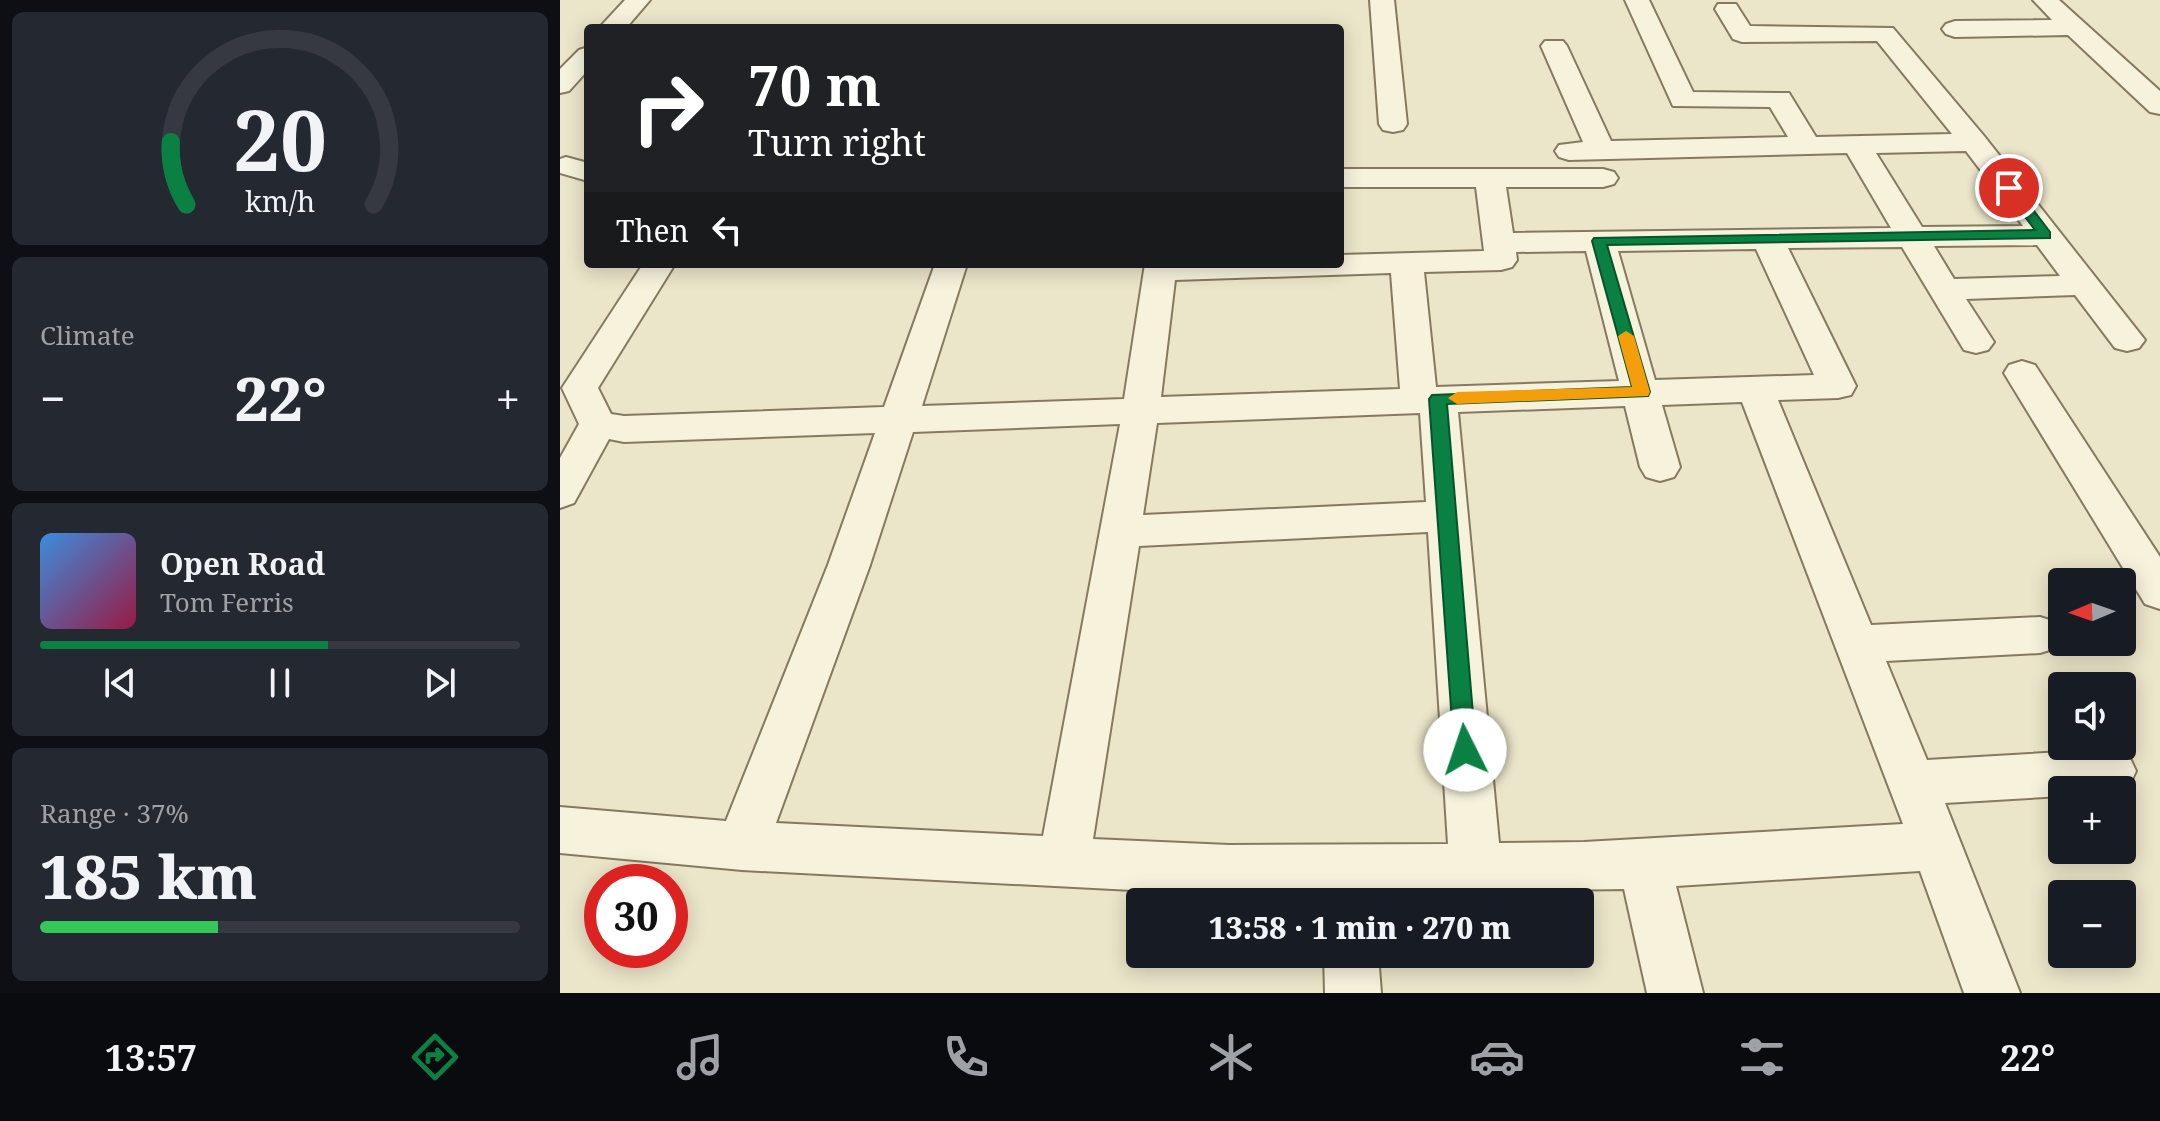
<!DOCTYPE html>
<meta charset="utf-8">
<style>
:root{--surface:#171b24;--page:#242831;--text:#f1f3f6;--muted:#9ea1a6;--line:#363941;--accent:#0b8043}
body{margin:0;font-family:"Noto Serif",serif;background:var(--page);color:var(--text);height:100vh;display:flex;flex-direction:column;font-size:30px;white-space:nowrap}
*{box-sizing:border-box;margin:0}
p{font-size:26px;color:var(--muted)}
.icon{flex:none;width:44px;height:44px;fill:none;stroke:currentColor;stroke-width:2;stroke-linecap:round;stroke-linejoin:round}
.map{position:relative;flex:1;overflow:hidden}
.sheet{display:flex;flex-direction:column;gap:12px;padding:12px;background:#0d0f14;width:560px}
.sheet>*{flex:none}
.top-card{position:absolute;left:24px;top:24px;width:760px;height:244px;border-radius:8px;box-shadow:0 4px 20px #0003;background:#202124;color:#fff;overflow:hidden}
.needle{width:52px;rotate:268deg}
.controls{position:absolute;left:1488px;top:568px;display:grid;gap:16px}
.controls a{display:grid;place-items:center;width:88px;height:88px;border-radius:8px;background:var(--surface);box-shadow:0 4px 20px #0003;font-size:40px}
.speed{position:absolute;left:24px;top:864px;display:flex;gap:16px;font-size:40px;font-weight:700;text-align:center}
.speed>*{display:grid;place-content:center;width:104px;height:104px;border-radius:50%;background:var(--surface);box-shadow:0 4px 20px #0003;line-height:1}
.speed .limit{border:12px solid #d22;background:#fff;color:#111}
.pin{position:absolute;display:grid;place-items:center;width:68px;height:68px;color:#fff;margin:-34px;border:4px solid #fff;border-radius:50%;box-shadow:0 2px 8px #0007}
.me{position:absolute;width:88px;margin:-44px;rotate:356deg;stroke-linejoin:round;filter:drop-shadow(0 0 6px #0008)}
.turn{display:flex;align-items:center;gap:28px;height:168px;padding:0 32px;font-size:36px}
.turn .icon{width:104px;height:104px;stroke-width:2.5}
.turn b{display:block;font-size:56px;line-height:68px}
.then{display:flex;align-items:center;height:76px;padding:0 32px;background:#0003;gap:16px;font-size:30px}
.big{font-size:60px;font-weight:800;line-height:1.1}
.sheet .card{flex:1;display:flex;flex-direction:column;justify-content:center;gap:12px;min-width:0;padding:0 28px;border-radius:12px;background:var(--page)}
.sheet .dial{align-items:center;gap:0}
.dial svg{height:208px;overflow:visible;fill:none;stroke:var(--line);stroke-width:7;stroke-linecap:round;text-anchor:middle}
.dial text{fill:var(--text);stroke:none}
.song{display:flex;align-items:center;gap:24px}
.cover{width:96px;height:96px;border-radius:12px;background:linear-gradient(135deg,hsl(210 70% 55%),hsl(340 70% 35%))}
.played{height:8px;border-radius:4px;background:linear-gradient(90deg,var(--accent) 60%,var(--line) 60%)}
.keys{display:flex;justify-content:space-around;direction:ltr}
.heat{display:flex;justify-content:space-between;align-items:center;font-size:44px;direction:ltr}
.charge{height:12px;border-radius:6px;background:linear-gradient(90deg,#34c759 37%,var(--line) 0)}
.trip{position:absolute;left:566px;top:888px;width:468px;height:80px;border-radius:8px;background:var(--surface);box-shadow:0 4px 20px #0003;font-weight:800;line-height:80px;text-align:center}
.tabs{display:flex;height:128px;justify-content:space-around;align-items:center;background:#090b0e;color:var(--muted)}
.tabs .icon{width:56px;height:56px}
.tabs .on{color:var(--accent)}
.tabs b{font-size:36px;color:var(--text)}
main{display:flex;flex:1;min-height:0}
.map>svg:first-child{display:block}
</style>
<main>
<section class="sheet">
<div class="card dial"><svg viewBox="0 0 100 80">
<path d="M14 69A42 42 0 1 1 86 69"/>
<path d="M14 69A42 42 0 0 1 8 45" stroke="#0b8043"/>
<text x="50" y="56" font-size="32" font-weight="700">20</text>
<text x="50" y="72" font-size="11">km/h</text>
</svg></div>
<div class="card"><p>Climate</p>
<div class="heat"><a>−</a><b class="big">22°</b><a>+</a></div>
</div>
<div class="card">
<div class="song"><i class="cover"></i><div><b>Open Road</b><p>Tom Ferris</p></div></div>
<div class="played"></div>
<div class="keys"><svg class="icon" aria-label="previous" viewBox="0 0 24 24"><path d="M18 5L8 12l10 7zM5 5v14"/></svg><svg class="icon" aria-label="pause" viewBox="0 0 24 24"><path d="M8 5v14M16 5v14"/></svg><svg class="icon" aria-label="next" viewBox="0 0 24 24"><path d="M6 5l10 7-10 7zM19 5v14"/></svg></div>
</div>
<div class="card"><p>Range · 37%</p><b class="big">185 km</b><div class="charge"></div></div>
</section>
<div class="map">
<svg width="1600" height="993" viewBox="0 0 1600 993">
<rect width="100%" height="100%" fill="#ebe5c9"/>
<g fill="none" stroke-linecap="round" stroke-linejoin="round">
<defs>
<path id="minor" d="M65 0H90L66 28H39Z
M810 0H834L847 124 843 130 833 132 823 130 819 124Z
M1065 0H1089L1133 92 1229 93 1256 137 1392 134 1317 41 1182 42 1173 39 1155 9 1158 4H1176L1190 26 1333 28 1424 136 1585 340 1579 348 1567 351 1555 348 1515 295 1406 299 1434 342 1428 350 1416 353 1404 350 1342 247 1228 248 1296 386 1291 395 1278 398 1218 400 1311 625 1480 617 1496 622 1502 635 1496 648 1480 653 1326 661 1367 760 1552 749 1569 756 1576 771 1569 786 1559 790H1502V796L1385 803 1460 993H1404L1360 871 1116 886 1143 993H1087L1064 889 669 895 182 870 0 853V807L166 821 268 565 315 433 64 442 49 439 14 503 0 508V458L19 424 2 388 83 264H115L38 388 51 414 64 416 324 407 375 264H407L362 406 564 399 585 264H780V255L924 251 916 187H780V169H1043L1054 172 1058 178 1054 184 1043 187H946L953 233 1331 228 1287 153 1009 160 999 157 995 151 999 145 1023 142 981 46 985 41H1003L1007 46 1051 141 1228 137 1210 107 1113 106ZM1406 151 1463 226 1362 227 1316 153ZM1477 245 1500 276 1394 279 1374 246ZM1196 249 1254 375 1095 380 1058 251ZM1026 251 1059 381 876 387 864 272 941 270 952 267 957 260 956 252ZM831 273 840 389 601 397 615 280ZM1182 402 1343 824 1024 842 939 843 898 412 1065 406 1080 467 1086 477 1100 481 1114 477 1120 467 1102 405ZM860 413 866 502 583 515 597 423ZM560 424 483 836 216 823 310 565 353 432ZM868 532 888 844 669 845 533 839 579 546Z
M1473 0H1499L1600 91V114L1590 112 1508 35 1395 37 1386 34 1382 29 1386 24 1395 21 1492 20Z
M28 47V70L9 91 0 93V69L19 50Z
M6 157 28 163V181L0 173V159Z
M1462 361 1475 365 1600 557V609L1585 604 1444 373 1449 365Z
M764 954H818L821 993H765Z"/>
</defs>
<!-- minor casing -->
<use href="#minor" stroke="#867960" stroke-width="4"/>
<!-- minor -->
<use href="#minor" fill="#f6f2dc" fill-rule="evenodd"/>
</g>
<!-- route -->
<path fill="#0b8043" stroke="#07532c" stroke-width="2" d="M1449 184 1454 185 1490 232V238L1047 245 1090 392 1088 396 887 404 916 750 913 757 905 760 898 757 894 750 869 399 872 395 1072 387 1032 241 1034 238 1475 230 1443 188Z"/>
<!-- slow -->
<path fill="#f59e0b" d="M1066 331 1074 336 1090 392 1088 396 897 404 888 398 897 392 1072 387 1058 336Z"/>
</svg>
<div class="controls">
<a><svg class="needle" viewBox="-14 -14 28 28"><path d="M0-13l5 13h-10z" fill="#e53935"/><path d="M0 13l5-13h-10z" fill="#9ea1a6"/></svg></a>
<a><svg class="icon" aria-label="sound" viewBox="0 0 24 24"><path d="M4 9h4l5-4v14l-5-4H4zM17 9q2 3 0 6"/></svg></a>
<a>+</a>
<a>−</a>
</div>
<div class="speed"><div class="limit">30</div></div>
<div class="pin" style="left:1449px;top:188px;background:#d93025"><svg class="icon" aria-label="arrive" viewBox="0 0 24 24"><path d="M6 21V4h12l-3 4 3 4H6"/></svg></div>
<svg class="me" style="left:905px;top:750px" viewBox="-20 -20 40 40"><circle r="19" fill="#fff"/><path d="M0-13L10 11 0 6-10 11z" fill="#0b8043"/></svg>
<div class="trip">13:58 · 1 min · 270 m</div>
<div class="top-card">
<div class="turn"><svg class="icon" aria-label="right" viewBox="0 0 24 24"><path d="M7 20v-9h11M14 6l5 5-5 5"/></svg><div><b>70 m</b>Turn right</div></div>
<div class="then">Then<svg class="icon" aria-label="left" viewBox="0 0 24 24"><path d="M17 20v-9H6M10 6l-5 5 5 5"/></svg></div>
</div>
</div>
</main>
<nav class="tabs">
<b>13:57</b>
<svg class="icon on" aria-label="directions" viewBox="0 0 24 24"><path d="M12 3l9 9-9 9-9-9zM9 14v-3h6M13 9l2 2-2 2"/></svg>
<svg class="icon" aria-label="music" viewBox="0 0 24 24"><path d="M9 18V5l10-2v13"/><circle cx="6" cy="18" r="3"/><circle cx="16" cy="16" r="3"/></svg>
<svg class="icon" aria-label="phone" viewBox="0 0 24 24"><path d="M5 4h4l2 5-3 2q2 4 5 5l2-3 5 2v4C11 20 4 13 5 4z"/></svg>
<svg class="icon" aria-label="climate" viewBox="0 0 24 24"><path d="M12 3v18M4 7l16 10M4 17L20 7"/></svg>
<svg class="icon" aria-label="car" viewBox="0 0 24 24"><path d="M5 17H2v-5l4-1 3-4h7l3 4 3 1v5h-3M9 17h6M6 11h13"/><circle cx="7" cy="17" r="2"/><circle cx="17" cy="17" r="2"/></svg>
<svg class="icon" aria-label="filters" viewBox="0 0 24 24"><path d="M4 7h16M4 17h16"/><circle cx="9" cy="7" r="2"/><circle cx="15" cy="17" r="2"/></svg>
<b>22°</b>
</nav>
